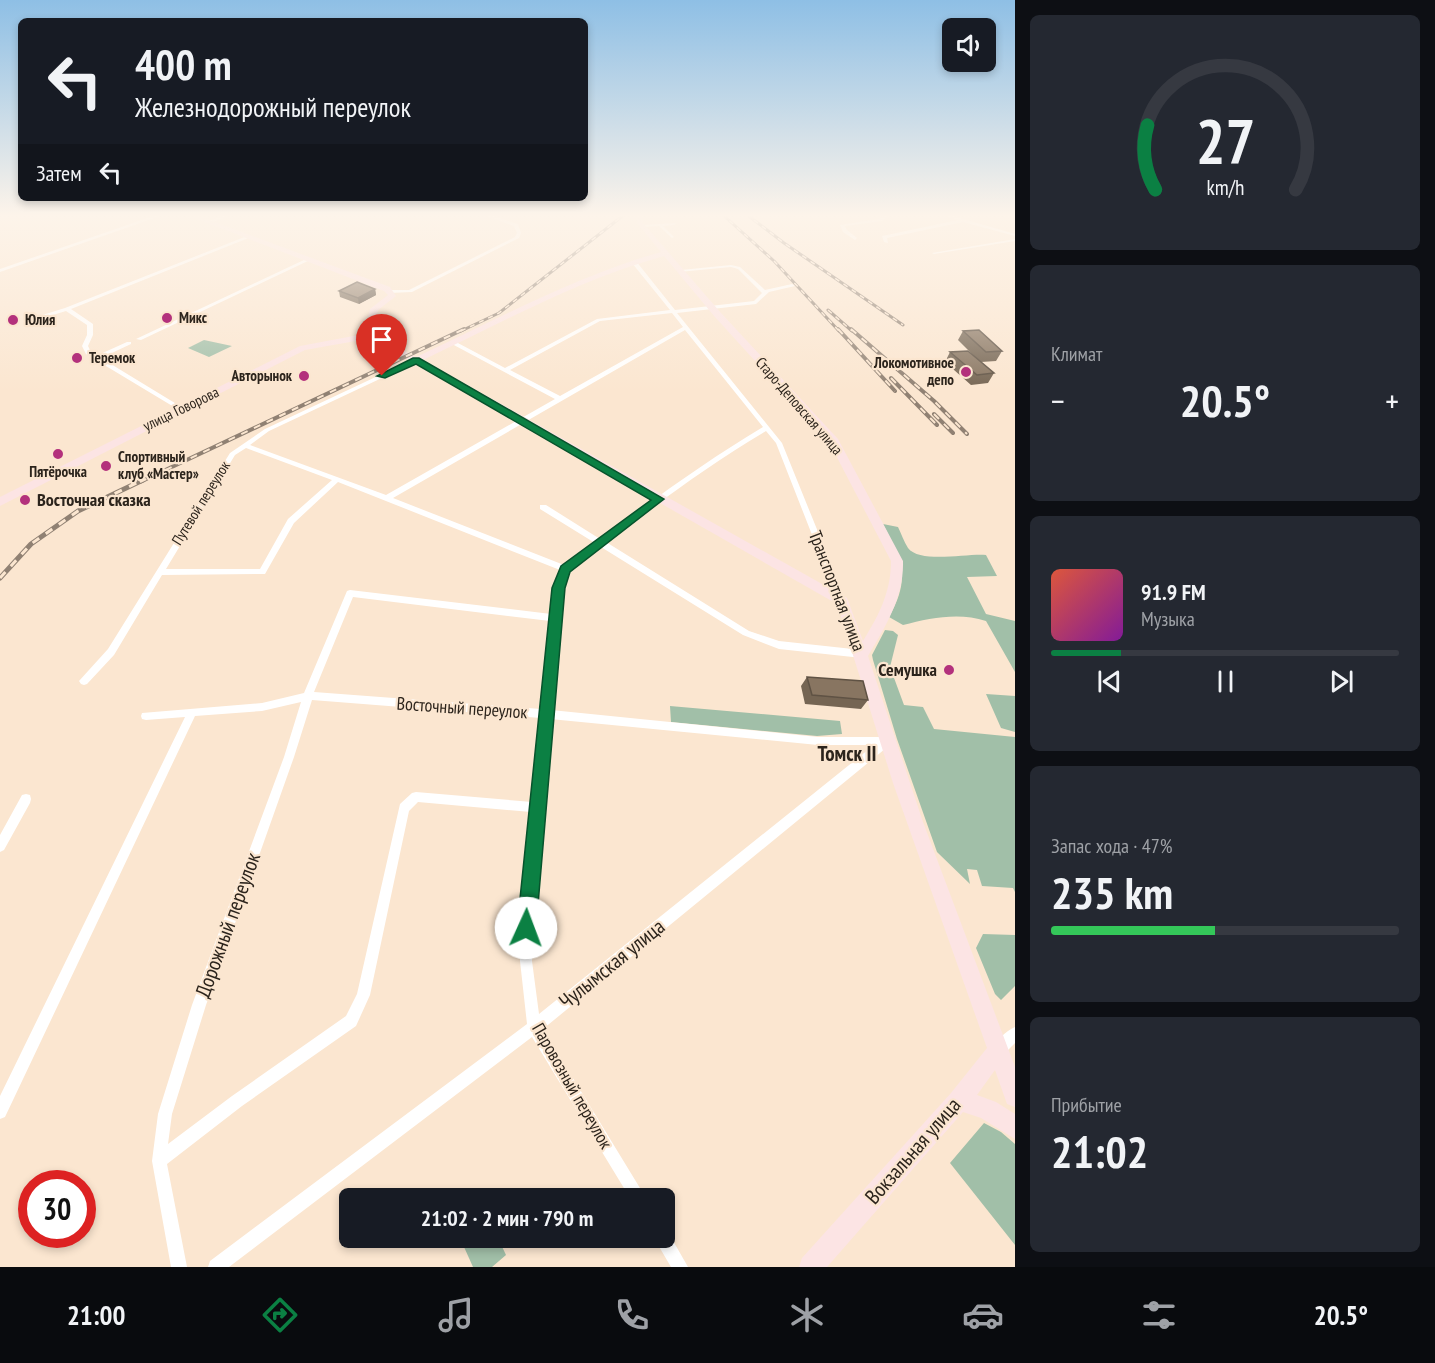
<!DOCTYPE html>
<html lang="ru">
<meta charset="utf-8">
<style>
:root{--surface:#171b24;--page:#242831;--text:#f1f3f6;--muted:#9ea1a6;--line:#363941;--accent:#0b8043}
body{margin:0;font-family:"PT Sans Narrow",sans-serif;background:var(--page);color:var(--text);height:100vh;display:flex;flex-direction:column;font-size:22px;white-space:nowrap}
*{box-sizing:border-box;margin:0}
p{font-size:20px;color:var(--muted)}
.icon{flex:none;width:33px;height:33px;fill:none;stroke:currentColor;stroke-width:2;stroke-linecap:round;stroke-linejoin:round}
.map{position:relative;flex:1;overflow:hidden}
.drawer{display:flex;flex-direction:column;gap:15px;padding:15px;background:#0d0f14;width:420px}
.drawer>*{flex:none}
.guide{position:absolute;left:18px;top:18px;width:570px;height:183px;border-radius:9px;box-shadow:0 3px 9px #0003;background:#171b24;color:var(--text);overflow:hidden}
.fabs{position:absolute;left:942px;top:18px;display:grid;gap:12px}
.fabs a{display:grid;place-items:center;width:54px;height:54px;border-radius:9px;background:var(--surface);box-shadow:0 3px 9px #0003;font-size:30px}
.speed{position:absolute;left:18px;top:1170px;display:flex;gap:12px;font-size:30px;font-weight:700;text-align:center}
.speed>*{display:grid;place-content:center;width:78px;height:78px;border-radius:50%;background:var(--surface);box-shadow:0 3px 9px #0003;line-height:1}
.speed .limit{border:9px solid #d22;background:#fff;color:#111}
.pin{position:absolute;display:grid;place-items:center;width:51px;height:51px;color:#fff;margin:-62px -26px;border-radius:50% 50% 50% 0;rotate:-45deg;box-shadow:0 0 6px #0007}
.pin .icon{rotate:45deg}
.me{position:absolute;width:66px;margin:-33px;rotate:2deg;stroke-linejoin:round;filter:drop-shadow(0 0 4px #0008)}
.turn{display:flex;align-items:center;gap:21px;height:126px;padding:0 18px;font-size:27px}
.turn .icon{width:78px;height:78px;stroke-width:2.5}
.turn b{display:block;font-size:42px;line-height:51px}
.then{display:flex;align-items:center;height:57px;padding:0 18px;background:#0003;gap:12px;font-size:22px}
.big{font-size:45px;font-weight:800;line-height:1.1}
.drawer .widget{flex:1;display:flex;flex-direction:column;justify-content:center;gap:9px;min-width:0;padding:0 21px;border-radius:9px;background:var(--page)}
.drawer .dial{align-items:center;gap:0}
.dial svg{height:156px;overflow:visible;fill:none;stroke:var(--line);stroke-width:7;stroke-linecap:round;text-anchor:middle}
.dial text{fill:var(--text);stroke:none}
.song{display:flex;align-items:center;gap:18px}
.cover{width:72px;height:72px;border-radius:9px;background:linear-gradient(135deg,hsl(10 70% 55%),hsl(290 70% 35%))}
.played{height:6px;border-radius:3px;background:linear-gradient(90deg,var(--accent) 20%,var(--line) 20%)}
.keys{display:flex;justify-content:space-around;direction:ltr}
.heat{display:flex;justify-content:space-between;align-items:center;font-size:33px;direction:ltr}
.charge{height:9px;border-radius:4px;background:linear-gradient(90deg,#34c759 47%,var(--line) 0)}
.trip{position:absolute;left:339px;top:1188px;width:336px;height:60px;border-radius:9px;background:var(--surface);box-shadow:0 3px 9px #0003;font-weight:800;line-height:60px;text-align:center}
.menu{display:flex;height:96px;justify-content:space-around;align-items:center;background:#090b0e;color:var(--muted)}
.menu .icon{width:42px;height:42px}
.menu .current{color:var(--accent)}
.menu b{font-size:27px;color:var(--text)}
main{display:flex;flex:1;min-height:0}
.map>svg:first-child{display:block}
</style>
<main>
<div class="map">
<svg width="1015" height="1267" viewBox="0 0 1015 1267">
<rect width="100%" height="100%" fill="#fbe6d0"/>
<!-- green -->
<path fill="#a1bfa8" d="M204 340 232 346 209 357 188 348Z
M883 524 898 527C901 533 904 542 908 548 920 564 968 553 986 555L997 576 967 577 986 614 1015 621V672L986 621C959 612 930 618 903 625L889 617C911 577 902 562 883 524Z
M885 630 893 631 898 635 890 667 904 705 923 707 934 729 1015 737V892L1013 888 982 886 977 870 967 869 970 884 937 852 897 739 873 660 872 655Z
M986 694 1015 696V732L1001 728Z
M670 706 840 721 842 734 817 736 671 722Z
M983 934 1015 935V986L1001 1000 995 994 976 948Z
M984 1123 1001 1132 1015 1144V1245L950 1163Z
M460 1238H498L506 1255 492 1267H473Z"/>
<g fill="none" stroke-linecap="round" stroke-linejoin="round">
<!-- street -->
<path fill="#fff" fill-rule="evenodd" d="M159 214H166L0 272V269Z
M227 214H234L210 223 206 222Z
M480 214H487L518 224 521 233 519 238 412 292 389 293 388 292 391 290H409L515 237 517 233 514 226Z
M655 214H659V215L657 216Z
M884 214H889L882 221 845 226 847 230 857 238 855 240 843 232 840 225 879 219Z
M939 214H946L1015 234V236L963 222 887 238 888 243 884 242 882 236 958 220Z
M676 223 674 225 663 226 674 237 672 238 659 226 642 227 640 226 642 225Z
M247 236 251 237 71 309 93 324V335L88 346 91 352 96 356 127 342H131V344L101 358 183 408V410H179L86 354 82 346 87 335V325L66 311 26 323 23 321 65 308Z
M1015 239V241L934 254 932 253Z
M306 259 310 260 141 340 136 339Z
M632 261H636L675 310 754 301 762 293 738 269 731 267 679 272V271L681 270 731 265 740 267 765 290 792 284 795 286 769 292 756 304 677 313 782 443 846 601 842 604 838 601 776 443 766 431C710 464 658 503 606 542L749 631 779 641 862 650 865 651 867 654 865 657 862 658 779 649 743 635 601 547 569 571 562 588 551 710 818 737H887L891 738 892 741 891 744 543 1029 643 1193 645 1198H630L532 1037 229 1267H208L210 1261 527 1024 520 961 521 912 531 812 418 802 409 811 370 995 356 1026 242 1106 167 1164 187 1267H171L152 1161 158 1114 192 1005 284 757 301 702 262 711 195 716 5 1117 0 1119V1096L185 717 146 720 142 719 141 716 142 713 262 703 304 693 347 591 350 590 551 614 554 588 560 570 338 482 294 523 265 574 162 575 114 655 87 684 84 685 81 684 79 681 108 649 230 453 265 429 414 359H418V361L269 431 250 445 386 495 555 399 452 344V342H456L505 368 597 319 670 310 632 263ZM672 313 683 327 560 396 510 370 600 321ZM685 330 763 427C706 461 653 500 600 539L546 505H540V509L595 543 564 565 393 498ZM246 448 332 480 288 519 260 569H166L235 455ZM353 597 550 621 541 709 314 692ZM312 700 541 718 532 802 416 792 412 793 400 804 357 994 346 1016 232 1096 168 1144 172 1114 206 1005 294 757ZM550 719 818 745H874L539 1014 532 961 533 912Z
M26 794 30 795 31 799 30 803 4 850 0 852V835L22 795Z
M1015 1027V1043L1003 1055 998 1057 993 1055 991 1050C995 1041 1006 1031 1015 1027Z
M664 1231 668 1232 688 1267H671L654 1238H664Z"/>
<!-- secondary -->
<path fill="#fce4e4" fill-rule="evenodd" d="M184 214H193L390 287 396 296 378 310 372 335 416 357C496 320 576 276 661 252L637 223 635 214H641L643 223 721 313 838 439 903 561C904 597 886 626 868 656L923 822 1015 1067V1107L1007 1104 995 1070 977 1095 996 1102 1015 1114V1139L981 1118 963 1112 827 1267H799L802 1258 951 1093 987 1048 893 783 837 604 413 362 367 339 305 350 0 506V497L300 346 364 334 370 309 388 295 384 291ZM664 256 715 317 829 442 891 561C891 592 879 615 863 641L847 598 423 360C501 323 580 279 664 256Z"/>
<defs>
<path id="rail-far2" d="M722 214 774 261 839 331
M746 214 784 243 903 325
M828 310 852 331
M461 331 499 313 625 214"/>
<path id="rail-far1" d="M838 329 895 391
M851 329 934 401 967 434
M891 378 937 425
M934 414 953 433
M140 482 464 329"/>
<path id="rail" d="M0 578 31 544 78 511 143 480"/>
</defs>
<!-- rail-far2 casing -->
<use href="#rail-far2" stroke="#908173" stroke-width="3"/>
<!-- rail-far1 casing -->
<use href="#rail-far1" stroke="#908173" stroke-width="4"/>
<!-- rail casing -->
<use href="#rail" stroke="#908173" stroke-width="5"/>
<!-- rail-far2 -->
<use href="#rail-far2" stroke="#fbe6d0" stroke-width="1.5" stroke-dasharray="5" stroke-linecap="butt"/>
<!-- rail-far1 -->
<use href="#rail-far1" stroke="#fbe6d0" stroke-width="2" stroke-dasharray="7" stroke-linecap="butt"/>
<!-- rail -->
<use href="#rail" stroke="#fbe6d0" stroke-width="3" stroke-dasharray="8" stroke-linecap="butt"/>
</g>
<!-- wall -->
<path fill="#756553" d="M375 289 376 295 359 304 340 297 339 291Z
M963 331 1002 351 996 361 981 362 994 373 988 383 971 385 945 362 950 352 974 356 958 340Z
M807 677 868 700 861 709 805 704 801 686Z"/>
<!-- shaded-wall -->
<path fill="#5f5244" d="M375 289 376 295 359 304 358 298Z"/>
<!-- building -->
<path fill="#887561" stroke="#5f5244" stroke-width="1.5" d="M357 282 375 289 358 298 339 291Z
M979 330 1002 351 986 352 963 331Z
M968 351 994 373 977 375 950 352Z
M807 677 863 681 868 700 812 695Z"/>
<!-- sky -->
<linearGradient id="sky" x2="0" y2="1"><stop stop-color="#8ebfe5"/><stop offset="0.55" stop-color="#fdf4ea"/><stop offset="1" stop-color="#fdf4ea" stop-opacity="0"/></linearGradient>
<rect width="1015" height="392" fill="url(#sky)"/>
<!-- route -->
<path fill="#0b8043" stroke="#07532c" stroke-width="1.5" d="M413 358H419L664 499 570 572 565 588 536 928 533 935 526 938 520 935 517 928 552 588 561 566 651 500 416 364 385 378 377 376Z"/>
<!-- markers -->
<g fill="#b3317c" stroke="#fbe6d0" stroke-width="2">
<circle cx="167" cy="318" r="6"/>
<circle cx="13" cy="320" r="6"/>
<circle cx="77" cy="358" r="6"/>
<circle cx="966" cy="372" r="6"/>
<circle cx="304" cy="376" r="6"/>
<circle cx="58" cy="454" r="6"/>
<circle cx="106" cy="466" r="6"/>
<circle cx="25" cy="500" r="6"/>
<circle cx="949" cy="670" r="6"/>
</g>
<g text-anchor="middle" stroke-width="4.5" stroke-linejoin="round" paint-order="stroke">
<!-- far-poi labels -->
<g font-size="15" font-weight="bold" fill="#2c241c" stroke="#fbe6d0" text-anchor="start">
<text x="179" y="323">Микс</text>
<text x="25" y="325">Юлия</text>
<text x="89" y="363">Теремок</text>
<text x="954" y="368" text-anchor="end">Локомотивное<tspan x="954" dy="17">депо</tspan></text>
<text x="292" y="381" text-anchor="end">Авторынок</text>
<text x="118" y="462">Спортивный<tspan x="118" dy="17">клуб «Мастер»</tspan></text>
<text x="58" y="477" text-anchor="middle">Пятёрочка</text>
</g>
<!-- far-street labels -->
<g font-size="15" fill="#2c241c" stroke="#fbe6d0">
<text transform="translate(799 406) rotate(49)" y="5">Старо-Деповская улица</text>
<text transform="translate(181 409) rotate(-26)" y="5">улица Говорова</text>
<text transform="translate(201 503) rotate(-58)" y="5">Путевой переулок</text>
</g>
<!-- poi labels -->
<g font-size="18" font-weight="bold" fill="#2c241c" stroke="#fbe6d0" text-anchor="start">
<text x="37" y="506">Восточная сказка</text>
<text x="937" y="676" text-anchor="end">Семушка</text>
</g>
<!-- street labels -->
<g font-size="18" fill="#2c241c" stroke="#fbe6d0">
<text transform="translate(837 591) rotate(69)" y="6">Транспортная улица</text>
<text transform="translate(462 708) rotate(4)" y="6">Восточный переулок</text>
<text transform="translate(572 1086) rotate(60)" y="6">Паровозный переулок</text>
</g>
<!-- quarter labels -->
<g font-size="21" font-weight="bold" fill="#2c241c" stroke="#fbe6d0">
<text x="847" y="761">Томск II</text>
</g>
<!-- near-street labels -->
<g font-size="21" fill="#2c241c" stroke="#fbe6d0">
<text transform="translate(228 925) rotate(-70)" y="7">Дорожный переулок</text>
<text transform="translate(612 964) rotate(-39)" y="7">Чулымская улица</text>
<text transform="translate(913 1151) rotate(-49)" y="7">Вокзальная улица</text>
</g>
</g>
</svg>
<div class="fabs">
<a><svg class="icon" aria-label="sound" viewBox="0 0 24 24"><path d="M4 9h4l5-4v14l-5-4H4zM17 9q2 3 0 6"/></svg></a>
</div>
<div class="speed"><div class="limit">30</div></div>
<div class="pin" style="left:382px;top:376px;background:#d93025"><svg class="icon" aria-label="arrive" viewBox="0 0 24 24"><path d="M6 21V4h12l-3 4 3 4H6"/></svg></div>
<svg class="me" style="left:526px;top:928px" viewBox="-20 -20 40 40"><circle r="19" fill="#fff"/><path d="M0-13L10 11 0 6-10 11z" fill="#0b8043"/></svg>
<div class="trip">21:02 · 2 мин · 790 m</div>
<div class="guide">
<div class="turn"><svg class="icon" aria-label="left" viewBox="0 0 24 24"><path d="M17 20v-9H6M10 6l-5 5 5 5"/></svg><div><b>400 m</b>Железнодорожный переулок</div></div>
<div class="then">Затем<svg class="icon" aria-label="left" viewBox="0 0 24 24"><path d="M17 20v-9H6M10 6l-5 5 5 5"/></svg></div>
</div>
</div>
<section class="drawer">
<div class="widget dial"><svg viewBox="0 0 100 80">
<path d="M14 69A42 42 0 1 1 86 69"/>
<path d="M14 69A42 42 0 0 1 10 36" stroke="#0b8043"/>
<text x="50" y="56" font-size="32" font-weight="700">27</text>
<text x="50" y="72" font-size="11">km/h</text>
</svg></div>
<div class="widget"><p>Климат</p>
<div class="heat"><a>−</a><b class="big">20.5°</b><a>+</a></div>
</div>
<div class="widget">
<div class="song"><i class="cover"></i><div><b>91.9 FM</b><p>Музыка</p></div></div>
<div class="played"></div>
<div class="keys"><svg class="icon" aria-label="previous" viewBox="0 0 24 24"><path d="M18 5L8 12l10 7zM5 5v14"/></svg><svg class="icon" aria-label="pause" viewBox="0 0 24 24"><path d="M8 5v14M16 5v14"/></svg><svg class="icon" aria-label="next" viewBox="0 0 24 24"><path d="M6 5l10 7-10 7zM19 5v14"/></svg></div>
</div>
<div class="widget"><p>Запас хода · 47%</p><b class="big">235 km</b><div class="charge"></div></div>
<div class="widget"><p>Прибытие</p><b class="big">21:02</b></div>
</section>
</main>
<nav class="menu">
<b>21:00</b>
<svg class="icon current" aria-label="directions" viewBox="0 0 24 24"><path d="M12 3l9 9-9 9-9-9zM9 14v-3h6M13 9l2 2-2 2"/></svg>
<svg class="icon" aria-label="music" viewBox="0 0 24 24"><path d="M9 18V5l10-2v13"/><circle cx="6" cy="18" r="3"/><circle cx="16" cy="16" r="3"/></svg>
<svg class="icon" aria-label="phone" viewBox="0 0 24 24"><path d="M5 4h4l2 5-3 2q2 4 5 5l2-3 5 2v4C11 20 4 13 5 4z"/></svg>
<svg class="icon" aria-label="climate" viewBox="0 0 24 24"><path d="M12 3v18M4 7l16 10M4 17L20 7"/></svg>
<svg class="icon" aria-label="car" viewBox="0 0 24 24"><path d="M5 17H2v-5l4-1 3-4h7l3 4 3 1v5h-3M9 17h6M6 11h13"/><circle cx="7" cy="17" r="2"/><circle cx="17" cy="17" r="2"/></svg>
<svg class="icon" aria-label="filters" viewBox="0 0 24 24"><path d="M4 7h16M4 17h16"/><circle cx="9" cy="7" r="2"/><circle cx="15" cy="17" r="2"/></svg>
<b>20.5°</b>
</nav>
